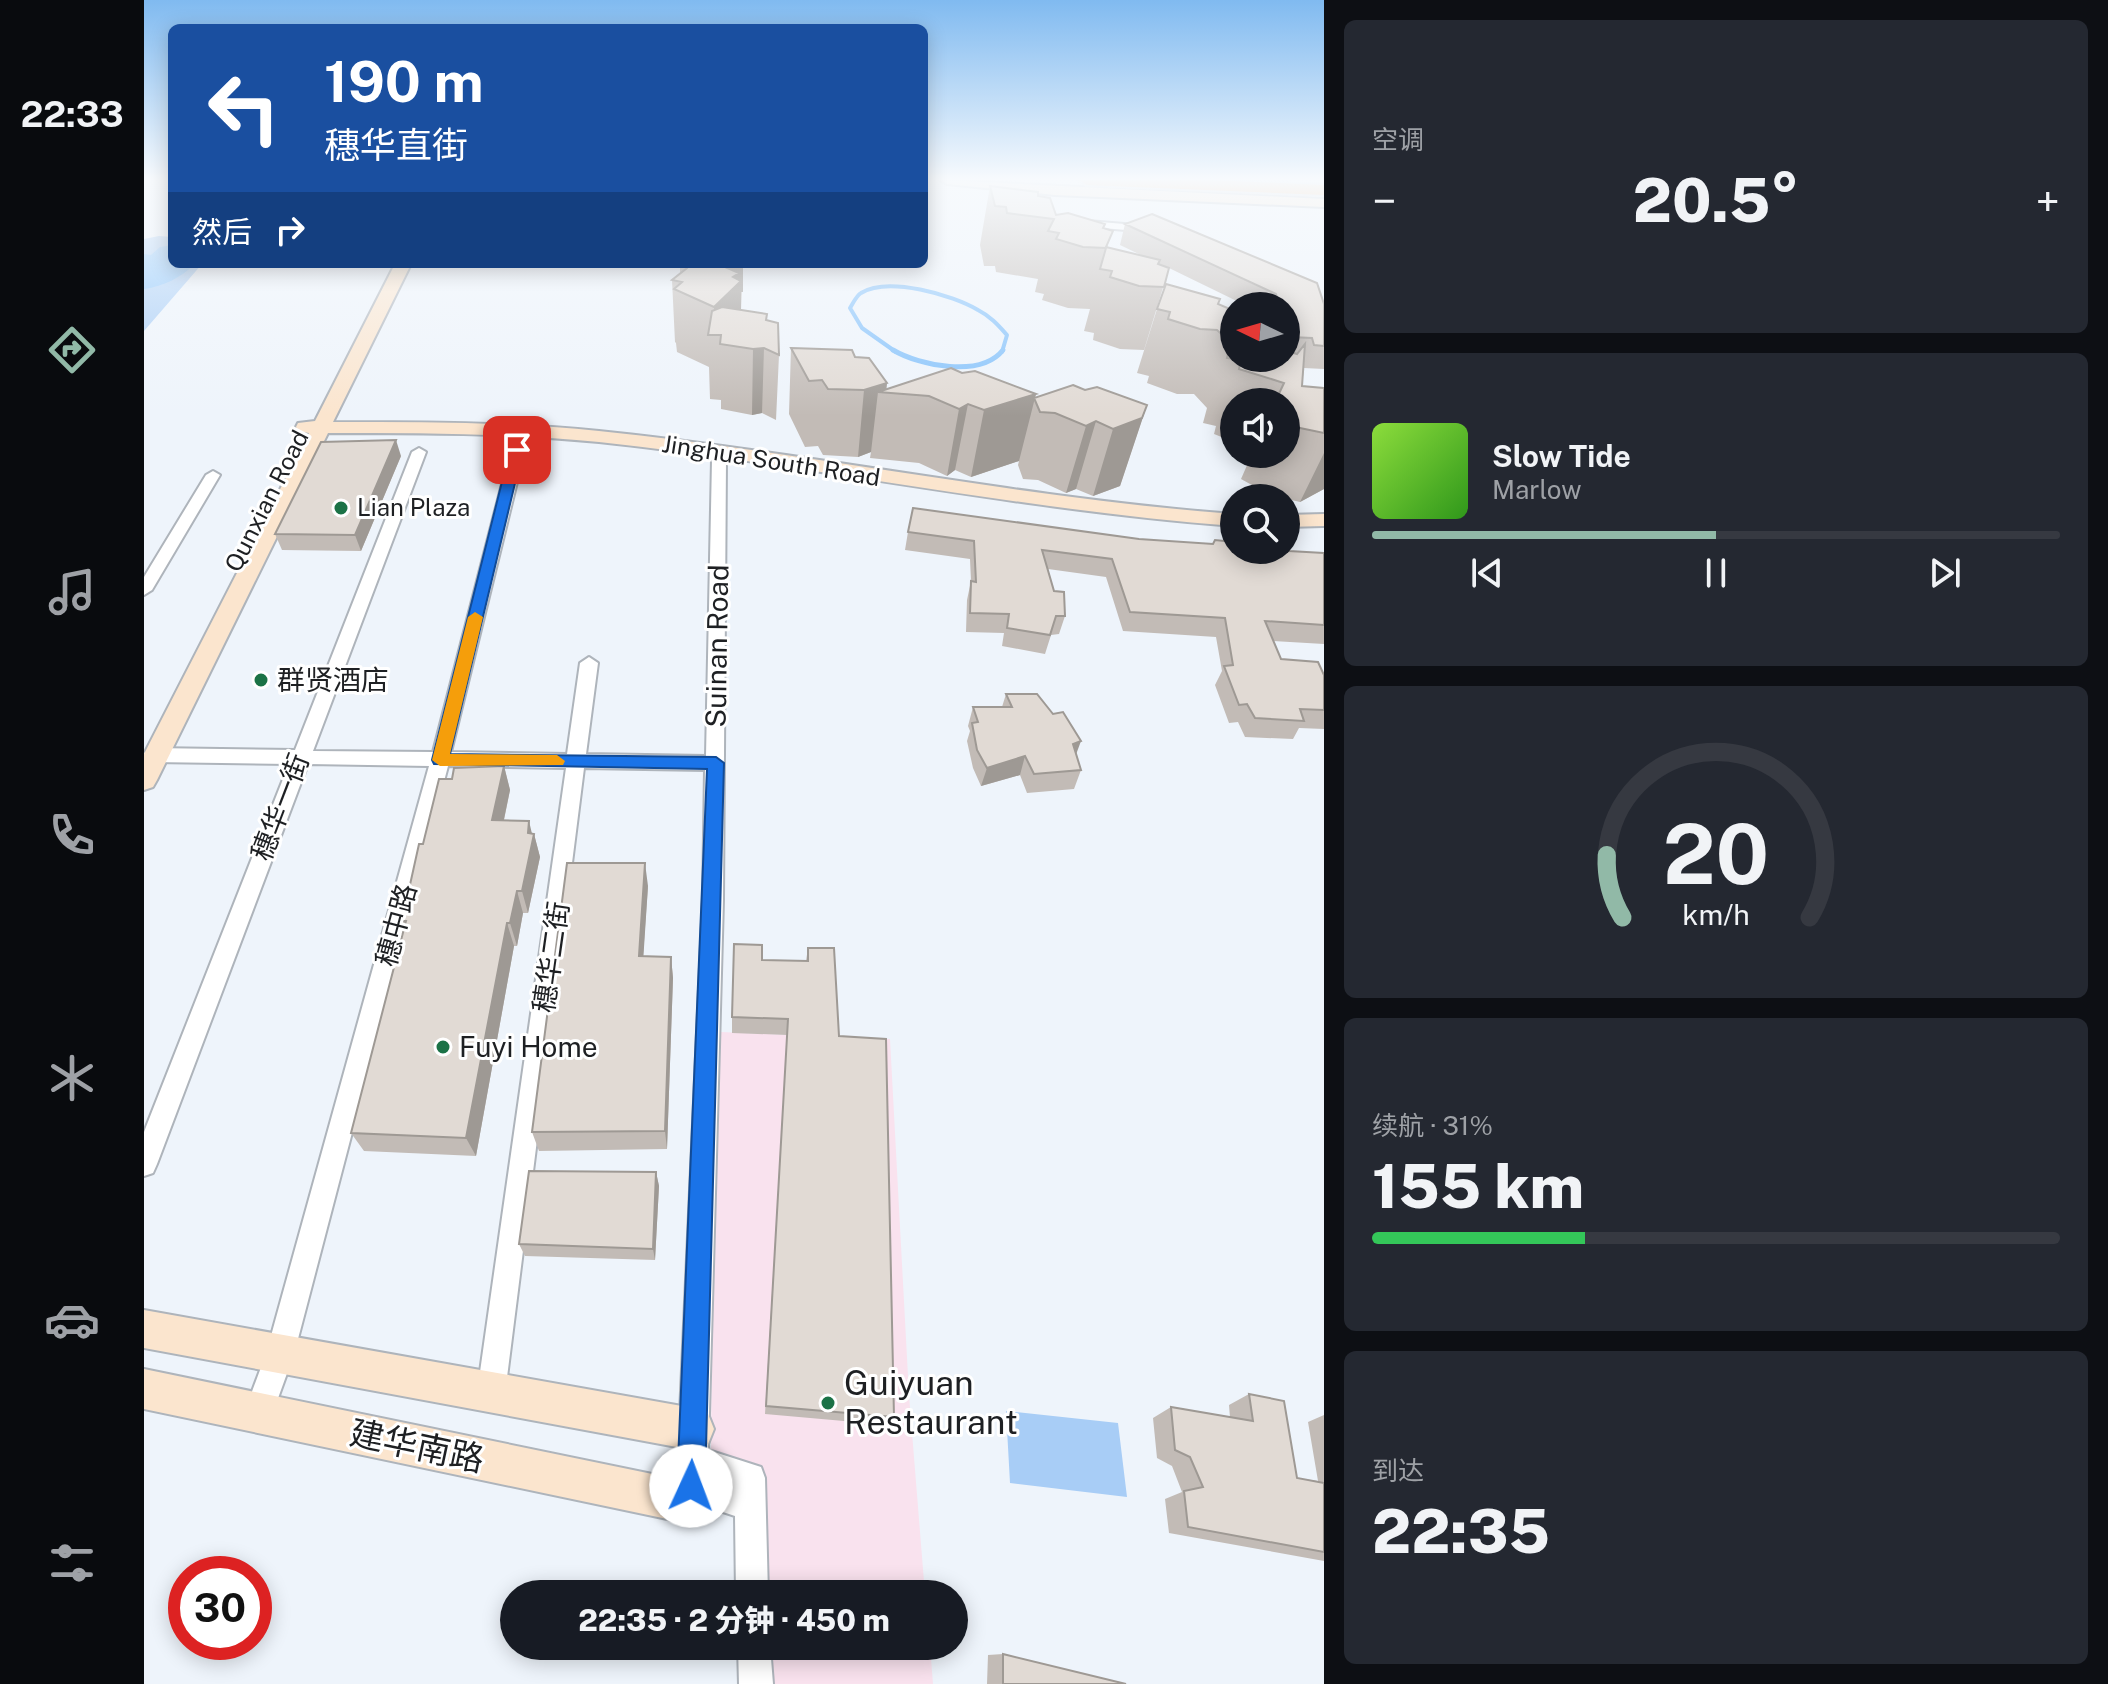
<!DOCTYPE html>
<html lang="zh">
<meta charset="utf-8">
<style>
:root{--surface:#171b24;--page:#242831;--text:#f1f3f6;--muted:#9ea1a6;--line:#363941;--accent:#91b9a7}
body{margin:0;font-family:"Public Sans","Noto Sans SC",sans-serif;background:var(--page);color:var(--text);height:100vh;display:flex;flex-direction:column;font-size:30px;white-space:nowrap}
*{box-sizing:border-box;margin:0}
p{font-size:26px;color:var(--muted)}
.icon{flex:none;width:44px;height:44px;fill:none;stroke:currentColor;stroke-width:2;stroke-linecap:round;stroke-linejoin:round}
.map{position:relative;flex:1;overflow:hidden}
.side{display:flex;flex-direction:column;gap:20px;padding:20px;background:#0d0f14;width:784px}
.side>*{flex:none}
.hud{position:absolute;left:24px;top:24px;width:760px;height:244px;border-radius:12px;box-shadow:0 4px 20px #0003;background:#1a4fa0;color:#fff;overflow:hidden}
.needle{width:52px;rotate:275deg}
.buttons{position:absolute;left:1076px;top:292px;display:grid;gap:16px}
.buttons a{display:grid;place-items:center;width:80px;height:80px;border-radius:50%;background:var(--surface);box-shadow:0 4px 20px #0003;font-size:40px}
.speed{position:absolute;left:24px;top:1556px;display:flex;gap:16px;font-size:40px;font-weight:700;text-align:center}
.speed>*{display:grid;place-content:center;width:104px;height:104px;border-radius:50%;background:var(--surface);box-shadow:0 4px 20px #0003;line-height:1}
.speed .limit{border:12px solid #d22;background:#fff;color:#111}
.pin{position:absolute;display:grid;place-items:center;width:68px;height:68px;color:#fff;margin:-34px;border-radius:16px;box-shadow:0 4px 12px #0006}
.me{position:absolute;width:88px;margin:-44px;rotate:2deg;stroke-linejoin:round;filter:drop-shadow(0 0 6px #0008)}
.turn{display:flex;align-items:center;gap:28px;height:168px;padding:0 24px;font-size:36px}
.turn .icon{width:104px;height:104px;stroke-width:2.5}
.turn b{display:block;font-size:56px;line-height:68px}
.then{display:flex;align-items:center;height:76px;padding:0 24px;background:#0003;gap:16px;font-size:30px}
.big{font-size:60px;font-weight:800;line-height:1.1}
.side .card{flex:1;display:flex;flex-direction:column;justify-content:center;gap:12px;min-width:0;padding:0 28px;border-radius:12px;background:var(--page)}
.side .dial{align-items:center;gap:0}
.dial svg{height:208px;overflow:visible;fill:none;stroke:var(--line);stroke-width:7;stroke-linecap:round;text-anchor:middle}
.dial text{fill:var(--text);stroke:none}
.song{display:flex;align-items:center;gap:24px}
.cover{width:96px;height:96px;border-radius:12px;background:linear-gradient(135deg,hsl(90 70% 55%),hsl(110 70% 35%))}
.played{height:8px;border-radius:4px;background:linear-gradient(90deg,var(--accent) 50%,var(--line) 50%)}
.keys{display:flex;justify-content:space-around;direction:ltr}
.heat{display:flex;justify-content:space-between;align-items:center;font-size:44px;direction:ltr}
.charge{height:12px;border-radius:6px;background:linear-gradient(90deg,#34c759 31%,var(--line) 0)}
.trip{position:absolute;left:356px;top:1580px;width:468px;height:80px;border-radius:40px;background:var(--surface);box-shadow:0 4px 20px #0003;font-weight:800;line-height:80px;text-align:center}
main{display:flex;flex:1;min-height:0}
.tabs{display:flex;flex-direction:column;width:144px;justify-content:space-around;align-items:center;background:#090b0e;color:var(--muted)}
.tabs .icon{width:56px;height:56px}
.tabs .active{color:var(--accent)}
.tabs b{font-size:36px;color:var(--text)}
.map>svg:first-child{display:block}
</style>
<main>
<nav class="tabs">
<b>22:33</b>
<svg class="icon active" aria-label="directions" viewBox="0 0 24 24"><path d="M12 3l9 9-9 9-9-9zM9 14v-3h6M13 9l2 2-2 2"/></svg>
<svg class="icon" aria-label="music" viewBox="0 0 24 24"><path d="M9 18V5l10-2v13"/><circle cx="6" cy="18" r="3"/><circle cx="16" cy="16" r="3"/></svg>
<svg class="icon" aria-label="phone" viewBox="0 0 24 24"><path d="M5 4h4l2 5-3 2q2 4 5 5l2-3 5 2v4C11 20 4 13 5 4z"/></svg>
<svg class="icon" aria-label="climate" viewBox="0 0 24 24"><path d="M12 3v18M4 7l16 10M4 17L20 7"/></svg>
<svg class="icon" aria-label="car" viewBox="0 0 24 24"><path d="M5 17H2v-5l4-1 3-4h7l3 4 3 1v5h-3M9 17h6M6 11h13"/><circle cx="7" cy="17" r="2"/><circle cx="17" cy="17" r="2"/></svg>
<svg class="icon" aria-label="filters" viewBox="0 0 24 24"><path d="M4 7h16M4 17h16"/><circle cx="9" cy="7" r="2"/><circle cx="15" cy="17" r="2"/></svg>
</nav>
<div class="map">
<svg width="1180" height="1684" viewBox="0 0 1180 1684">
<rect width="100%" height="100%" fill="#eef4fb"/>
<!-- industrial -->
<path fill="#f9e2ee" d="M577 1032 746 1039 765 1395 781 1594H593L592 1517 571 1511 580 1456 567 1453 568 1263Z
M594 1646H786L789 1684H594Z"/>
<!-- green -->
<path fill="#a8cdf6" d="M15 236 28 237V264H58L0 331V239Z
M862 1411 974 1423 983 1497 866 1483Z"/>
<!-- water -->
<path fill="#85c2fb" d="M28 245V264H51C36 278 20 286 0 289V254L7 255 16 247Z"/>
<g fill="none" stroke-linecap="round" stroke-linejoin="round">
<!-- stream-far1 -->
<path stroke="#85c2fb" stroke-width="4" d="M752 352 718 328 706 308C709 303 713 295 717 293 744 276 809 295 834 310 846 316 854 325 863 335L858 352"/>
<!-- stream -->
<path stroke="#85c2fb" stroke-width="5" d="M749 350C776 366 837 378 859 350"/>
<defs>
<path id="street" d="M944 221 1005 226 1010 229 1005 232 947 227 941 233H933V229Z
M378 429 385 433 307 752 423 754 436 663 445 657 454 663 442 754 562 756 568 460 575 456 582 460 579 900 564 1450 617 1467 621 1478 624 1594H592L591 1516 561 1506 558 1514 547 1518 536 1514 532 1503 559 900 561 770 440 768 361 1393 357 1403 347 1407 337 1403 333 1393 422 768 304 766 150 1354 125 1423 115 1428 105 1423 100 1413 122 1354 285 766 164 764 13 1164 9 1173 0 1176V1132L145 764 8 762 1 760 0 753 8 748 151 750 268 452 275 448 282 452 169 751 289 752 371 433Z
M69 471 76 475 8 590 0 595V577L62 475Z
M594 1646H626L629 1684H595Z"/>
<path id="secondary" d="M796 180 1180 199V207L911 195 803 184Z
M251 264H267L189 422C278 422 367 422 455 431 668 453 877 498 1090 514V526C877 510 668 465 455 442 365 433 274 433 184 433L13 780 9 787 0 790V754L165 433 154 431 152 427 154 423 171 421Z
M1180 514V526L1142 527V515Z
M0 1310 549 1408 564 1414 570 1429 564 1444 549 1450 0 1348Z
M0 1369 547 1482 562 1488 568 1503 562 1518 547 1524 0 1409Z"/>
<path id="highway" d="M935 180H1070L1180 185V195L943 185Z"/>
</defs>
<!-- street casing -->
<use href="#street" stroke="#aeb4bb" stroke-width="4"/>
<!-- secondary casing -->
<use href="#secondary" stroke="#aeb4bb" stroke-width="4"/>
<!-- highway casing -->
<use href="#highway" stroke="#d2d2d3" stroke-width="4"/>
<!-- street -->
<use href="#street" fill="#fff" fill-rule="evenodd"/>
<!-- secondary -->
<use href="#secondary" fill="#fbe5ce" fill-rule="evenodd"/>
<!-- highway -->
<use href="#highway" fill="#f3a75d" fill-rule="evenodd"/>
</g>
<!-- wall -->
<path fill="#c2bbb6" d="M846 186 894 196 912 215 960 228 964 248 999 256 976 245 981 224 1180 304V369L1160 368V366L1158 386 1180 388V489L1156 502 1126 495 1097 479 1108 454H1142V402H1090V442L1070 434 1072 426 1059 423 1063 408 1050 394H1033L1003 383 1005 376 993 373 1013 309 1074 304 1083 326 1142 358V306H1103L1025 268 1000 350 976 349 949 340 950 333 940 331 946 309 924 308 898 300 900 294 891 292 894 279 852 272 851 266H840L836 245Z
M536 264H609L599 267 597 310 623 320 635 355 632 420 618 413 608 415 577 409V400L566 399 565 367 533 352 532 343 531 342 528 280 536 273Z
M647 348 711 357 743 383 742 389 818 373 892 394 891 398 941 390 1003 405 976 486 949 496 932 489 922 493 894 480 879 479 874 465 875 461 827 477 811 470 803 476 775 463 726 458 727 452 714 457 679 455 674 446 661 447 645 414Z
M257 456 217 551 138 550 131 534Z
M764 532 995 539 1145 551 1180 553V644L1129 641 1137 659 1180 675V729L1155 728 1149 739 1101 737 1094 722 1085 723 1071 685 1078 671 1072 637 979 631 962 577 904 569 910 591 921 616 915 634 907 635 901 654 858 646 860 633 822 632 823 600 827 581 826 559 761 550Z
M862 694 932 755 937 770 930 789 883 793 876 775 837 786 829 768 823 741 826 731 824 726 829 707H858Z
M360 766 366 790 360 820 390 834 396 857 384 913H379L373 946H370L332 1156 220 1151 207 1133 261 927 258 921 279 844Z
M504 886 499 956 527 957 529 978 523 1149 395 1151 388 1132Z
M664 948 695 1036 750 1417 745 1425 621 1414 643 1035 588 1033V1017L618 960 662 961Z
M512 1172 515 1186 511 1260 381 1256 375 1244Z
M1105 1394 1153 1478 1174 1481 1164 1422 1180 1415V1561L1025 1533 1021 1499 1038 1492 1028 1466 1013 1458 1009 1418 1027 1407 1086 1418 1085 1405Z
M859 1654 982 1684H843L844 1655Z"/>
<!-- shaded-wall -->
<path fill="#9e9994" d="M555 264H609L599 267V292H597V344L577 335H571L570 307Z
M620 348 618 413 608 415 609 349Z
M743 383 742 393 734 392 727 452 714 457 720 390Z
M892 394 875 461 827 477 840 410Z
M824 404 811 470 803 476 815 409Z
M1003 405 976 486 949 496 969 429Z
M952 421 932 489 922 493 942 426Z
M252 440 257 456 217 551 211 535Z
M1180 453V489L1156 502Z
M937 741 930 760 929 744Z
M881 756 876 775 837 786 843 768Z
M360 766 366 790 355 843 348 820Z
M385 821 389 838 390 834 396 857 384 913 378 891Z
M501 863 504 886 498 978 495 956Z
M373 891 379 913 373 946 366 923Z
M363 923 370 946 332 1156 322 1138Z
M527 957 529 978 523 1149 521 1131Z
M512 1172 515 1186 511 1260 509 1249Z"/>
<!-- building -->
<path fill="#e1dad4" stroke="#9e9994" stroke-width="2" d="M846 186 894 192V196L906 198 912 215 924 213 961 224 959 228 969 231 962 247 1016 260 1014 264 1025 268 1020 287 995 286 966 277 968 271 956 269 962 248 939 247 912 239 915 233 904 231 910 219 863 213 862 207 851 206Z
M1008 214 1173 283 1180 304V346L1170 345 1168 338 1146 337 1142 325V306H1136L1132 294 981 224Z
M542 264H574L595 273 589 277 597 281 570 307 530 289 538 282 528 280 543 268Z
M1022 284 1076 299 1074 304 1086 309 1083 326 1090 329V358H1142V344L1149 346 1147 352 1153 354 1161 344 1158 386 1180 388V433L1156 428 1142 420V402H1131L1140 383 1095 369 1097 360 1083 358 1087 343 1073 330 1056 329 1024 319 1026 312 1013 309Z
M578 307 623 314 622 320 634 323 635 355 620 348 609 349 576 344 577 335H564L568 311Z
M647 348 708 350 711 357 725 358 743 383 720 390 684 389 678 380 665 381Z
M807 368 818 373 831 371 892 394 840 410 824 404 815 409 785 396 734 392Z
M929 385 941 390 953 387 1003 405 998 418 969 429 952 421 942 426 911 413 896 412 890 398Z
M252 440 211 535 131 534 177 442Z
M769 508 995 539 1069 544 1071 540 1090 542V550H1142V547L1145 551 1180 553V625L1121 621 1137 659 1174 662 1180 675V710L1156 709 1160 721 1111 718 1103 704 1095 705 1080 666 1089 665 1081 618 986 612 968 559 898 550 910 591 920 592 921 616H912L906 635 863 628 865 614 826 613 827 581 832 582 830 541 764 532Z
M862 694H893L909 714 919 712 937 741 929 744 937 770 890 774 881 756 843 768 833 750 828 723 834 722 829 707H868Z
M360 766 348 820 385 821 384 833 390 834 378 891H373L366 923H363L322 1138 207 1133 262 921H258L275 844H279L295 779H308L310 768Z
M423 863H501L495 956 527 957 521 1131 388 1132Z
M590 944 618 945V960L664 961V948H690L695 1036 742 1039 750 1417 622 1406 644 1019 588 1017Z
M385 1171 512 1172 509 1249 375 1244Z
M1105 1394 1140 1401 1153 1478 1180 1483V1552L1044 1527 1040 1491 1059 1487 1046 1457 1031 1450 1027 1407 1109 1421Z
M859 1654 982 1684H859Z"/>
<!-- sky -->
<linearGradient id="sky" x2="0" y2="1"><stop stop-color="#80baf0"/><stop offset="0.43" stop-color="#f7fafd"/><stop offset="1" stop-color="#f7fafd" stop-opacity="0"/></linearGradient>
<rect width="1180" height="416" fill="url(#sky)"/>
<!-- route -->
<path fill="#1a73e8" stroke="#114b97" stroke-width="2" d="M373 446 379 450 306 754 572 757 580 763 561 1486 557 1496 547 1500 537 1496 533 1486 563 769 290 764 288 760 366 450Z"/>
<!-- slow -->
<path fill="#f59e0b" d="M331 612 339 617 306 754 413 755 421 761 419 765 296 766 288 760 324 617Z"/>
<!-- markers -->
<g fill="#1b7246" stroke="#fff" stroke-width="3">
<circle cx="197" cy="508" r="8"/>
<circle cx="117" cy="680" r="8"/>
<circle cx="299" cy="1047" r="8"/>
<circle cx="684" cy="1403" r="8"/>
</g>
<g text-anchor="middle" stroke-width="6" stroke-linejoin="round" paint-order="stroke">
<!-- far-street labels -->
<g font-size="24" fill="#1e2023" stroke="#fff">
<text transform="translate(627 461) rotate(9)" y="8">Jinghua South Road</text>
<text transform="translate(123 501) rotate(-63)" y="8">Qunxian Road</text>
</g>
<!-- far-poi labels -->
<g font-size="24" fill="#1e2023" stroke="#fff" text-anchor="start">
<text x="213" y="516">Lian Plaza</text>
</g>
<!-- street labels -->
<g font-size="28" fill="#1e2023" stroke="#fff">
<text transform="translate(573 646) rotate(-89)" y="10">Suinan Road</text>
<text transform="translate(136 807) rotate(-69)" y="10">穗华一街</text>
<text transform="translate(252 925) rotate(-75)" y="10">穗中路</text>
<text transform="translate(407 957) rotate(-82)" y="10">穗华二街</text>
</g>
<!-- poi labels -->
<g font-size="28" fill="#1e2023" stroke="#fff" text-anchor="start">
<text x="133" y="690">群贤酒店</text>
<text x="315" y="1057">Fuyi Home</text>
</g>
<!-- near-poi labels -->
<g font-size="34" fill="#1e2023" stroke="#fff" text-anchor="start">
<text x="700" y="1395">Guiyuan<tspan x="700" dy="39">Restaurant</tspan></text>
</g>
<!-- near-street labels -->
<g font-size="34" fill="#1e2023" stroke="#fff">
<text transform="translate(273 1446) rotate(12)" y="12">建华南路</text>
</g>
</g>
</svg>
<div class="buttons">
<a><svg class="needle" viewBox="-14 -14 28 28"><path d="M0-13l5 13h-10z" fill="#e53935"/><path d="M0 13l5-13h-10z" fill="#9ea1a6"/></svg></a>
<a><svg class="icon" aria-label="sound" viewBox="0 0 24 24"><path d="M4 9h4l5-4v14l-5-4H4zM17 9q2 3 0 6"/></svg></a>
<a><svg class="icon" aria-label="search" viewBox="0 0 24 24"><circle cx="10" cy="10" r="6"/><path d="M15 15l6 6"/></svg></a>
</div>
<div class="speed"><div class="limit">30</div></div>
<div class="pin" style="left:373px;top:450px;background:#d93025"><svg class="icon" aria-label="arrive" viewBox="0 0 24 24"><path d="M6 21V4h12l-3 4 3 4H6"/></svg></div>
<svg class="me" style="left:547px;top:1486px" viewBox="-20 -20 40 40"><circle r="19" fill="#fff"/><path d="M0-13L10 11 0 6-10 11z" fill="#1a73e8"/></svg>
<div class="trip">22:35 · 2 分钟 · 450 m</div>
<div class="hud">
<div class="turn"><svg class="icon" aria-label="left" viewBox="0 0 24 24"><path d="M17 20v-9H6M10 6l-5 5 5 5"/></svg><div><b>190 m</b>穗华直街</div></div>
<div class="then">然后<svg class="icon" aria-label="right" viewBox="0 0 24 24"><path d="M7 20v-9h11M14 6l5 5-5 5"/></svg></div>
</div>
</div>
<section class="side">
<div class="card"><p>空调</p>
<div class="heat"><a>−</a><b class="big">20.5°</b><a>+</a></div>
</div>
<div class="card">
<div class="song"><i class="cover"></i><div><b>Slow Tide</b><p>Marlow</p></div></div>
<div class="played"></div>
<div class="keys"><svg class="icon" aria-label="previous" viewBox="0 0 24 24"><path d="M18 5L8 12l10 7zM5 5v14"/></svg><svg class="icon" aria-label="pause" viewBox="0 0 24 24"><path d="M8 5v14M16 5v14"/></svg><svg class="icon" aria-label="next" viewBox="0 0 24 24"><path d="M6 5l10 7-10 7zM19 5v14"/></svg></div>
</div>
<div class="card dial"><svg viewBox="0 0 100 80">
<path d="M14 69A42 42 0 1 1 86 69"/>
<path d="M14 69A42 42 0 0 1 8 45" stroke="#91b9a7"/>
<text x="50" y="56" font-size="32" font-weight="700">20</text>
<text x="50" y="72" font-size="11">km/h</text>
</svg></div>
<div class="card"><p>续航 · 31%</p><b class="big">155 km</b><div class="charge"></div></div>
<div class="card"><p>到达</p><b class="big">22:35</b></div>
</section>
</main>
